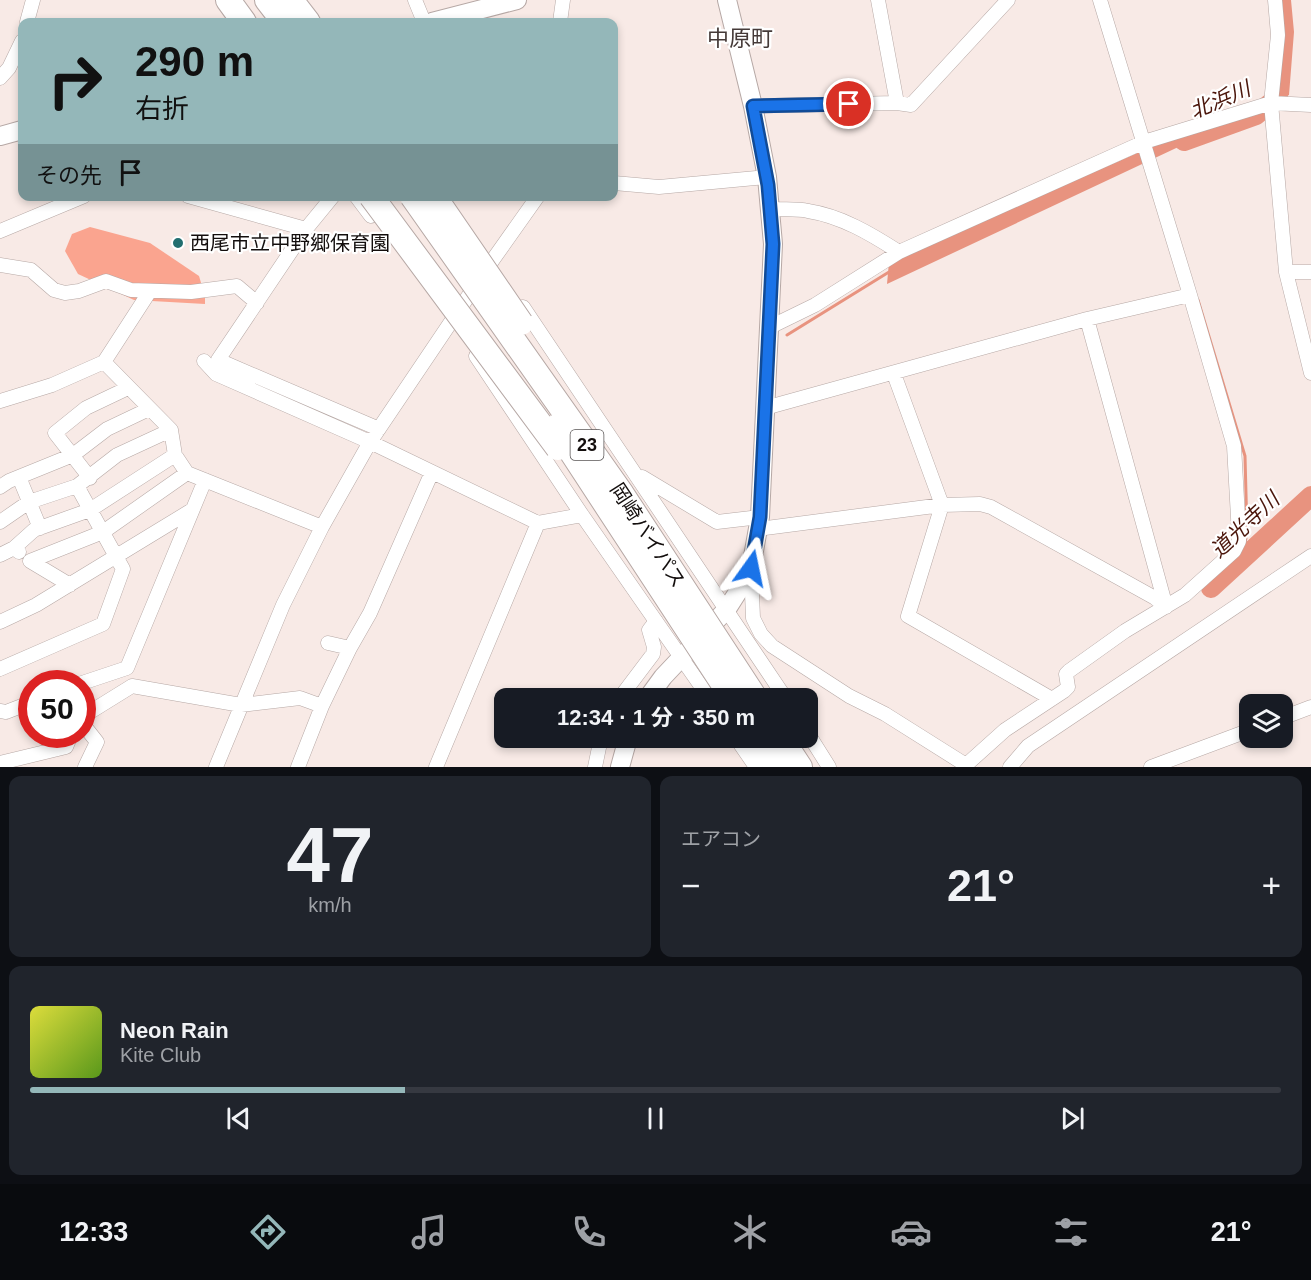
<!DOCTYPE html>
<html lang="ja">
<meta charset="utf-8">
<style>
:root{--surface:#171b24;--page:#20242c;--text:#f1f3f6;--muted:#9ea1a6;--line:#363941;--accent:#94b7b9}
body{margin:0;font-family:Helvetica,"Noto Sans JP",sans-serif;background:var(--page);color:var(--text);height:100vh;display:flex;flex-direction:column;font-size:22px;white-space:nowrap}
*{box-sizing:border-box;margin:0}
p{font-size:20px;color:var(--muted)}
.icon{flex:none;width:33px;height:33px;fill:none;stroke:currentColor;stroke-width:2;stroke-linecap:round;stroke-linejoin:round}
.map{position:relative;height:767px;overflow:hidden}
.side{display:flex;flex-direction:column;gap:9px;padding:9px;background:#0d0f14;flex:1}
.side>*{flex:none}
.hud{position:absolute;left:18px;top:18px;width:600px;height:183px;border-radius:12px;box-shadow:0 3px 9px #0003;background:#94b7b9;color:#111;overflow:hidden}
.buttons{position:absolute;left:1239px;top:694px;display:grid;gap:12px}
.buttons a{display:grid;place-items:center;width:54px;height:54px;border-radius:12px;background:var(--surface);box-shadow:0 3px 9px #0003;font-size:30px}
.speed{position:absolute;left:18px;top:670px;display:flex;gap:12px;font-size:30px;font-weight:700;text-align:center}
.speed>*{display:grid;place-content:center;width:78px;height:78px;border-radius:50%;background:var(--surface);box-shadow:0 3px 9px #0003;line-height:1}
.speed .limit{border:9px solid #d22;background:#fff;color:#111}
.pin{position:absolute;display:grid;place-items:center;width:51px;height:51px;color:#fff;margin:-26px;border:3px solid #fff;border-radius:50%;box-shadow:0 2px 6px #0007}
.me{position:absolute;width:66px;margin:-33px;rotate:12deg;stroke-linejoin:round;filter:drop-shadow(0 0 4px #0008)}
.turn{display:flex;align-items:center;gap:21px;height:126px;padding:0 18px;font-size:27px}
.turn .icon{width:78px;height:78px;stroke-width:2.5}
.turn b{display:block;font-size:42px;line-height:51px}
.then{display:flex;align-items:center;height:57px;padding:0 18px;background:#0003;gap:12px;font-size:22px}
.big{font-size:45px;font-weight:700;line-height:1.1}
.side .widget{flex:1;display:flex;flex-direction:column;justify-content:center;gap:9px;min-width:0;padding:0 21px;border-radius:12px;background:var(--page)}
.side .dial{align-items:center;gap:0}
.dial b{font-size:78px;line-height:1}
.song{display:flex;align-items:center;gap:18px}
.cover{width:72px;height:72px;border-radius:9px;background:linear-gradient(135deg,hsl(60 70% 55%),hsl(90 70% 35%))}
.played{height:6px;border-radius:3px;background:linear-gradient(90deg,var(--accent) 30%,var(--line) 30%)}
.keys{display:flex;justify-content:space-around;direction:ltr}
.heat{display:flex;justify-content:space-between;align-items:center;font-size:33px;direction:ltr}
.side .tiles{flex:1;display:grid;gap:9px;grid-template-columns:1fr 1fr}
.widget:last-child{grid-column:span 2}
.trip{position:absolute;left:494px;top:688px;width:324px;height:60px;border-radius:12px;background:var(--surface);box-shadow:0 3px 9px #0003;font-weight:700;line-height:60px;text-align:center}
.menu{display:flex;height:96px;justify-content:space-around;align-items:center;background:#090b0e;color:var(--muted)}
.menu .icon{width:42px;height:42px}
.menu .current{color:var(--accent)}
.menu b{font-size:27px;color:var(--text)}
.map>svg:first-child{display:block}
</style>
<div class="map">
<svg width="1311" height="767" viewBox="0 0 1311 767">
<rect width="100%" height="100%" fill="#f8eae6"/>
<!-- forest -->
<path fill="#faa48f" d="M90 227 150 243 199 276 205 296V304L134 300 78 274 65 251 72 234Z"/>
<!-- water -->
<path fill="#e8937f" d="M1281 0H1291L1294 32 1289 95 887 284 889 262 1160 143 1275 95Z"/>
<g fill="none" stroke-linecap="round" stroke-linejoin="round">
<!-- stream -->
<path stroke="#e8937f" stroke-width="3" d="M1198 300 1245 456 1247 533 1242 558
M787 335 889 272"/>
<!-- river -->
<path stroke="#e8937f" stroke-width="20" d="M1184 141 1256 115 1278 97
M1211 588 1311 496"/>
<defs>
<path id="street" d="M415 0 424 22
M878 0 897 103
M1275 0 1278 35 1271 103 1286 272 1311 373
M27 22 33 0
M560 22 563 0
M0 78 9 68 22 41
M753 106 897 103 911 105 1008 0
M614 183 659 187 767 177
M188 196 306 229
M333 196 306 229 218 360 379 429
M356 196 371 216
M770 209C782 210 796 208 808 211 841 216 871 234 899 252
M0 231 84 196
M0 265 31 270 54 290 65 293 79 291 106 281 131 290 191 292 237 286 257 303
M1286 272H1311
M150 291 104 362 171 430 175 455 187 473 322 527
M523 307 786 699
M1087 319 1166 607
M770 327 815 305 899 252 1144 142 1271 103 1311 105
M476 356 582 515 710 699
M204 361 216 374 370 442 538 523 582 515
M894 374 942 505 908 616 1052 699
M0 401 52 385 104 362
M765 408 1087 319 1190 295
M19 477 40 528
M642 477 717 522 760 517
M90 478 55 433 86 408 128 388
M0 487 9 481 73 455 107 429 149 409
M0 522 29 502 77 486
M758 529 942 505 980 504 991 507 1155 598 1166 607
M14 548 34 530 90 510 175 455
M0 555 14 548 19 552
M751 568 753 618 761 634 772 646 849 696 885 714 966 765 1005 730 1064 691 1068 687 1066 674 1069 671 1125 631 1185 595 1234 551 1239 541V535L1234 446 1190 295 1100 0
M70 585 30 561 103 532 187 473
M0 622 36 605 192 510
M328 643 350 648
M0 669 103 624 123 569 77 486 117 455 171 430
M79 684 127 668 205 480
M619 699 653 654 654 647 649 630 656 621
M0 711 6 712 32 702
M82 717 132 686 241 705 300 698 322 706
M1282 718 1311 707
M82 723 97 742 85 767
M807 732 829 767
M736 738 756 767
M0 763 66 747 71 735
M216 767 283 605 322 527 370 442 492 261 538 196
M298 767 322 706 350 648 370 613 432 472
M436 767 538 523
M595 767 601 738
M1010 767 1028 746 1311 556
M1151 767 1250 730"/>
<path id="secondary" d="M432 22 517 0
M0 136 22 130
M647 699 663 677 727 609 741 587 751 568 760 517 773 244 767 177 753 106 727 0
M620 767 628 738"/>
<path id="highway" d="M228 0 244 22
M267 0 284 22
M291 0 308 22
M758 738 777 767
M781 738 800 767"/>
</defs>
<!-- street casing -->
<use href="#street" stroke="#b6a8a5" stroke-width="15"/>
<!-- secondary casing -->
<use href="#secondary" stroke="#b6a8a5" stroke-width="20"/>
<!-- highway casing -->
<use href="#highway" stroke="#b6a8a5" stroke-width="26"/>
<!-- street -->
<use href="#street" stroke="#fff" stroke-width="14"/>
<!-- secondary -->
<use href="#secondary" stroke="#fff" stroke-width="18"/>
<!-- highway -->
<use href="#highway" stroke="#fff" stroke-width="24"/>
<defs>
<path id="highway-bridge" d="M371 196 558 448
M412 196 622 494 756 699
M434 196 521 323
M555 427 733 699"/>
</defs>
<!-- highway-bridge casing -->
<use href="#highway-bridge" stroke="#b6a8a5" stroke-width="26" stroke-linecap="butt"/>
<!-- highway-bridge -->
<use href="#highway-bridge" stroke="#fff" stroke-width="24"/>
</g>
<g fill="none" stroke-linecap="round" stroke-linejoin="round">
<defs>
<path id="route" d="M751 568 760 517 773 244 768 185 753 106 849 104"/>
</defs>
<!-- route casing -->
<use href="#route" stroke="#114b97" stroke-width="15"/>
<!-- route -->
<use href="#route" stroke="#1a73e8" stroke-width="10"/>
</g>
<!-- markers -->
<circle fill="#226e6f" stroke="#fff" stroke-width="2" cx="178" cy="243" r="6"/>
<g text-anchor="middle" stroke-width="4.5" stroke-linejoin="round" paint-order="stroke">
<!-- shield labels -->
<rect fill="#fff" stroke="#5a5656" stroke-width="1.5" x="570.5" y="430" width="33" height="30" rx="4.5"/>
<g font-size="18" font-weight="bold" fill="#130e0d">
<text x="587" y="451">23</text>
</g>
<!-- poi labels -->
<g font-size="20" fill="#130e0d" stroke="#fff" text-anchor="start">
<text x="190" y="250">西尾市立中野郷保育園</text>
</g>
<!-- street labels -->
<g font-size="20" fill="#130e0d" stroke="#fff">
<text transform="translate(648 535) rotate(57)" y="7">岡崎バイパス</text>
</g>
<!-- water labels -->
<g font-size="21" font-style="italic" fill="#4b160b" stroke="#fff">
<text transform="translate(1220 100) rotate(-23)" y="7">北浜川</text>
<text transform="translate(1245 525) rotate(-43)" y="7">道光寺川</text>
</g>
<!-- quarter labels -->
<g font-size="22" fill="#453a38" stroke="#fff">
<text x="740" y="46">中原町</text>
</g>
</g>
</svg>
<div class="buttons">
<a><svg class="icon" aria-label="layers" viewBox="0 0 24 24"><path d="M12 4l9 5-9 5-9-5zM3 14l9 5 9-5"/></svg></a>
</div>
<div class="speed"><div class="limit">50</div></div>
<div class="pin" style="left:849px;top:104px;background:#d93025"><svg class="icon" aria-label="arrive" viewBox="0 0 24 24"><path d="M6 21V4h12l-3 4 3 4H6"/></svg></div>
<svg class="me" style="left:751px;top:568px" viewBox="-20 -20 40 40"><path d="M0-17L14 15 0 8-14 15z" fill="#1a73e8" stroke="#fff" stroke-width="4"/></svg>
<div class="trip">12:34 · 1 分 · 350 m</div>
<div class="hud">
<div class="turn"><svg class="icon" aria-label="right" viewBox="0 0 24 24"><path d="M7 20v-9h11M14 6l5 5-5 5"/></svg><div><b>290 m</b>右折</div></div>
<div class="then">その先<svg class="icon" aria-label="arrive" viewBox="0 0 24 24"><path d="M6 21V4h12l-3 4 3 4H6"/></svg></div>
</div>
</div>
<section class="side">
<div class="tiles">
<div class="widget dial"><b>47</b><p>km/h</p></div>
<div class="widget"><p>エアコン</p>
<div class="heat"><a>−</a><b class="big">21°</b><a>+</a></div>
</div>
<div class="widget">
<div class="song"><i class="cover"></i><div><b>Neon Rain</b><p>Kite Club</p></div></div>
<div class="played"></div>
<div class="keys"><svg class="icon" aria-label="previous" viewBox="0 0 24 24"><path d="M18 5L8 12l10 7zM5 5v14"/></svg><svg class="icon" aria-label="pause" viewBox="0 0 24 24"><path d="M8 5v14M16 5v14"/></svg><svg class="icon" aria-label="next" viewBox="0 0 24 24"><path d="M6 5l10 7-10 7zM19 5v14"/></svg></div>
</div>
</div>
</section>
<nav class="menu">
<b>12:33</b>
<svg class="icon current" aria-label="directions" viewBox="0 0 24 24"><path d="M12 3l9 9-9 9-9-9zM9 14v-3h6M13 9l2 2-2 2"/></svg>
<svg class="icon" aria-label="music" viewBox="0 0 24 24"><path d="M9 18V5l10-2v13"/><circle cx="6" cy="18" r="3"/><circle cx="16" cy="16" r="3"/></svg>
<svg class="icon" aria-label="phone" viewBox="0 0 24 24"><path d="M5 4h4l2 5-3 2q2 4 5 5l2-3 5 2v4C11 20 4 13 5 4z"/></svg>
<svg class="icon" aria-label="climate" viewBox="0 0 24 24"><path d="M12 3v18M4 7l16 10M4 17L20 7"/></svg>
<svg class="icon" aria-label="car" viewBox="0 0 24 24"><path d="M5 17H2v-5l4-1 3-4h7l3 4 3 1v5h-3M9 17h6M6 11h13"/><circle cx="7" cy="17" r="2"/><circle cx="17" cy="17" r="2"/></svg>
<svg class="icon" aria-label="filters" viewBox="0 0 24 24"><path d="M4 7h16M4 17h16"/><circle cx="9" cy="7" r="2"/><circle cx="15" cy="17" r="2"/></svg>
<b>21°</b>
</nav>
